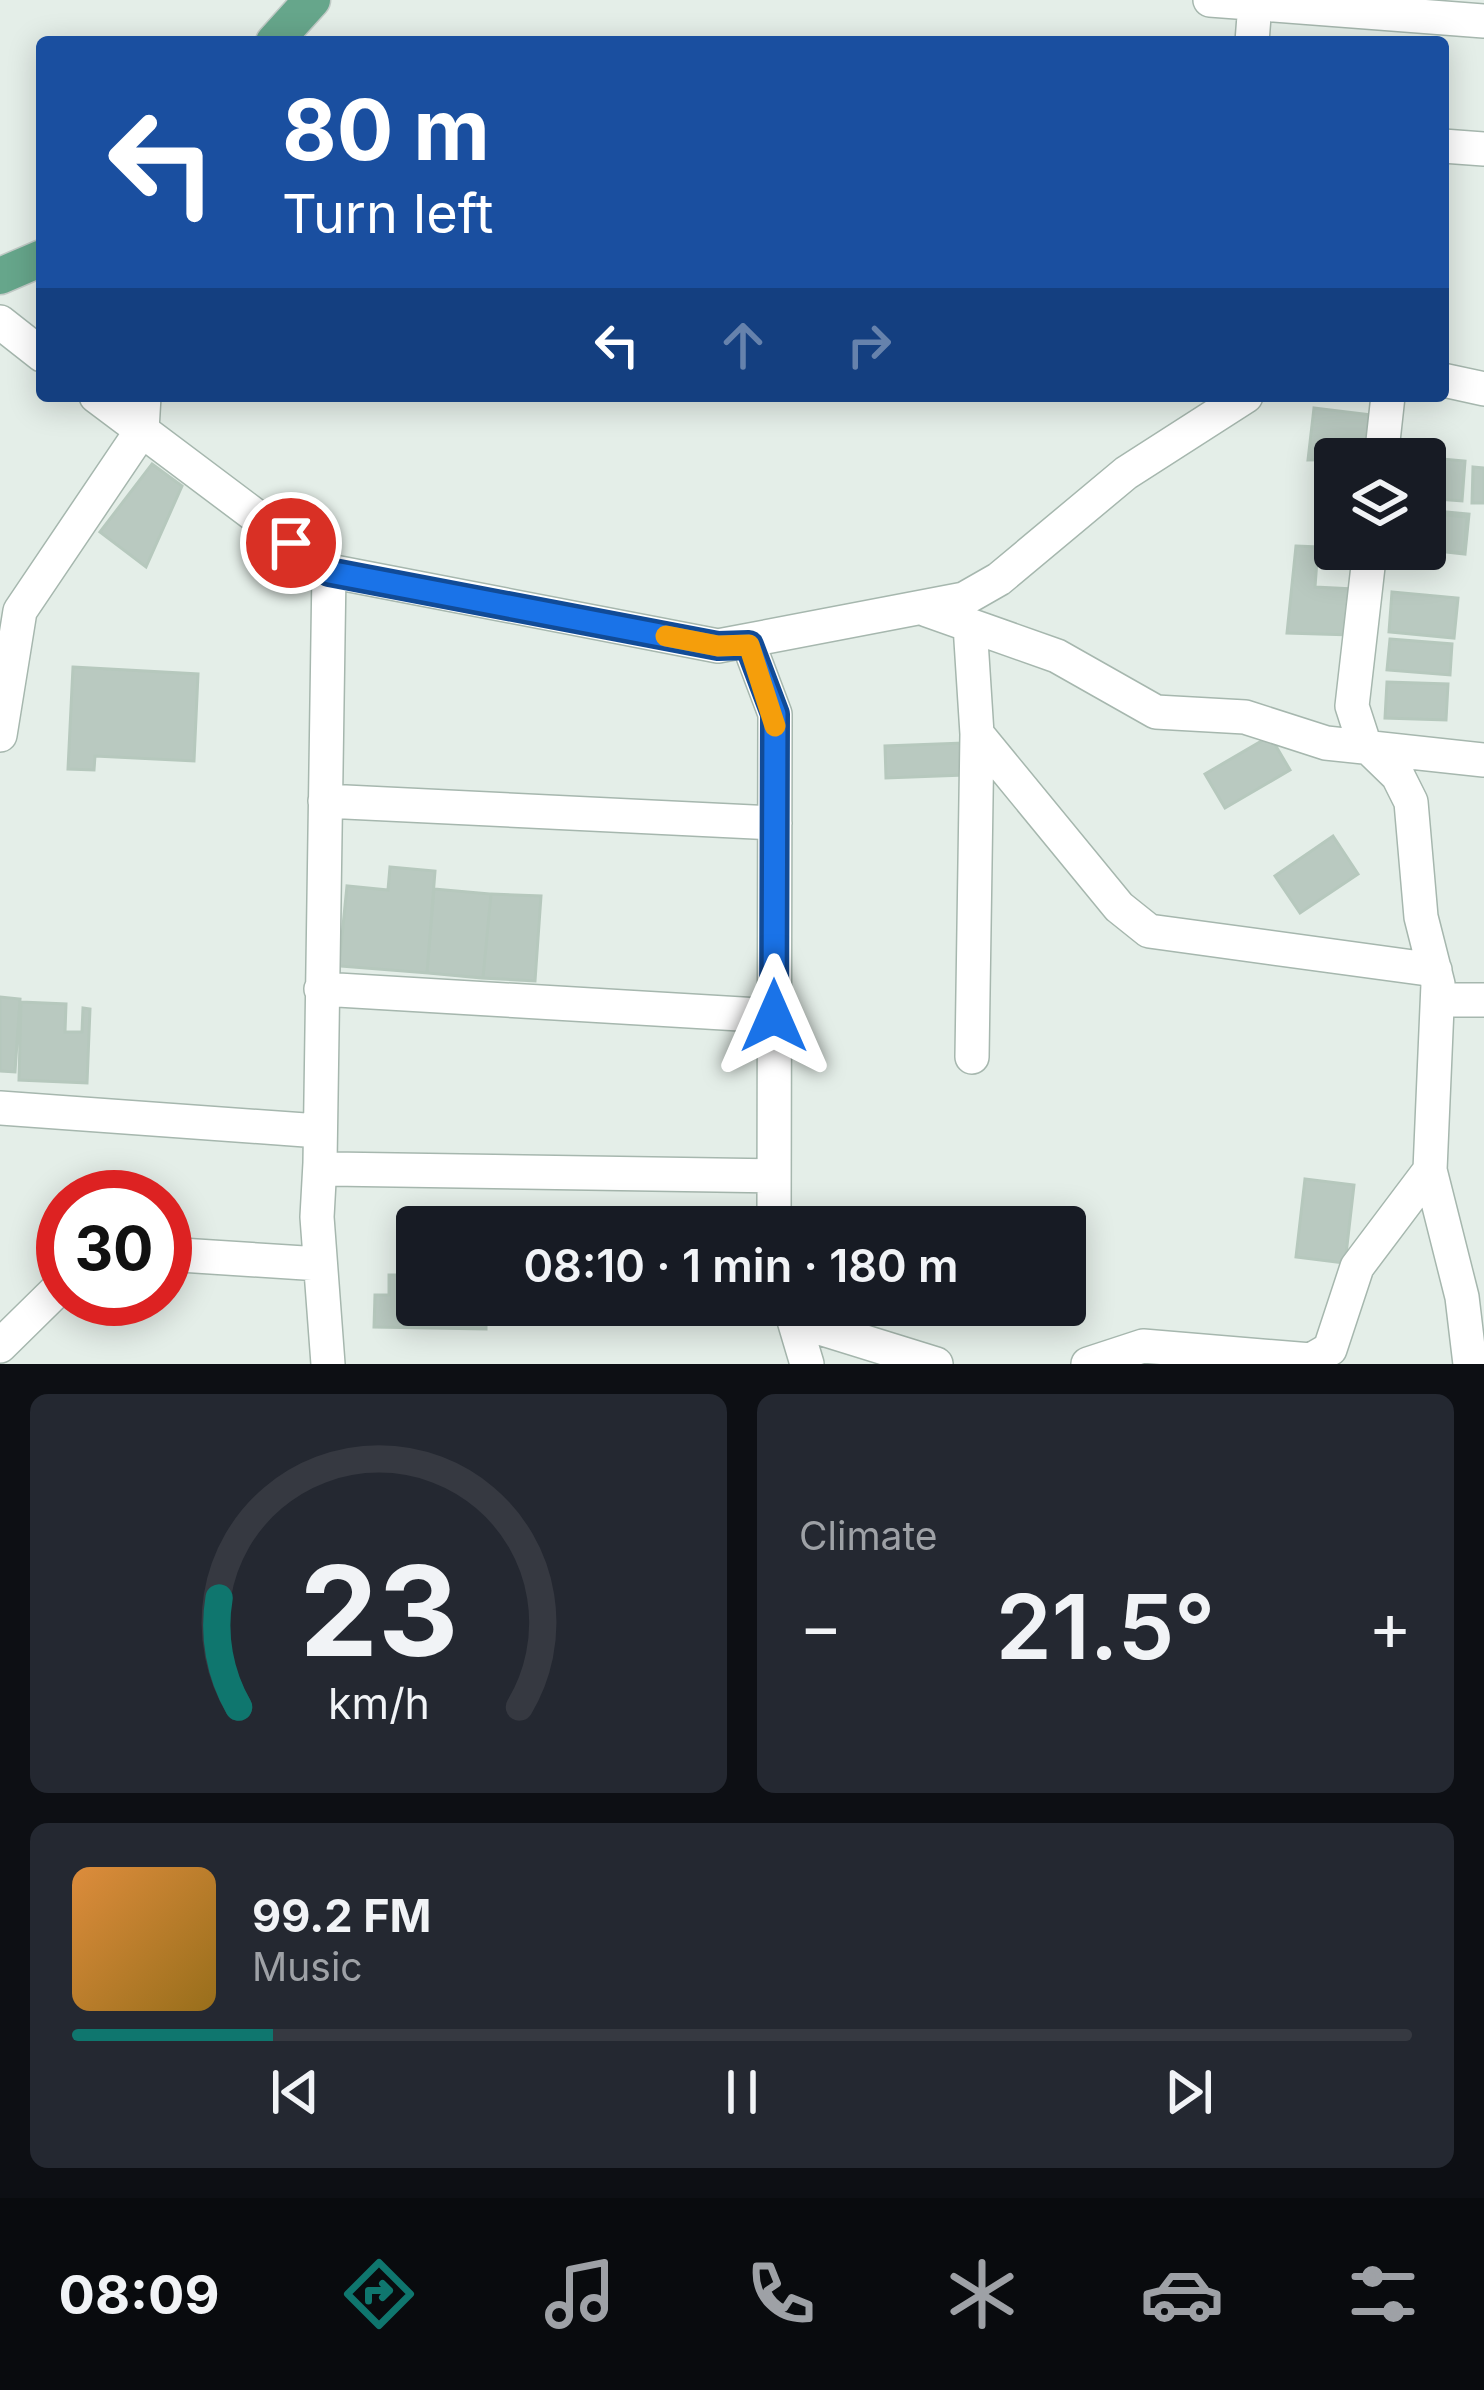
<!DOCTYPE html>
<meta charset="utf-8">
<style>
:root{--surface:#171b24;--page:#242831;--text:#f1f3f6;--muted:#9ea1a6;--line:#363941;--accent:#0f766e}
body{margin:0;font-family:Inter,sans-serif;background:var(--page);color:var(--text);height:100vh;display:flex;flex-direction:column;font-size:45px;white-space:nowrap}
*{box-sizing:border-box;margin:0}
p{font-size:39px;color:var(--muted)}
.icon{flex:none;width:66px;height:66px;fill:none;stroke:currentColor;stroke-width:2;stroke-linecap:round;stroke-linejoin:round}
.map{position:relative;height:1364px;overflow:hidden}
.drawer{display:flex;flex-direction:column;gap:30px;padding:30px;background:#0d0f14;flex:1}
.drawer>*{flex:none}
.banner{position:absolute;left:36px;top:36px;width:1413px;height:366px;border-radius:12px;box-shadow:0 6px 30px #0003;background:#1a4fa0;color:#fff;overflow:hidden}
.fabs{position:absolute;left:1314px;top:438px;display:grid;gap:24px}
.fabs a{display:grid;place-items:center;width:132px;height:132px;border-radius:12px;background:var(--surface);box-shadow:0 6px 30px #0003;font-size:60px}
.speed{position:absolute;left:36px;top:1170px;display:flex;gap:24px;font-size:60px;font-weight:700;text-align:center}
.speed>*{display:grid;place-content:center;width:156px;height:156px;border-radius:50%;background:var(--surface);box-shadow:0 6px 30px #0003;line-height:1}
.speed .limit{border:18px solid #d22;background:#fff;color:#111}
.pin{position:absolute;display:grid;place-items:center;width:102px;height:102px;color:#fff;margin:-51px;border:6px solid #fff;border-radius:50%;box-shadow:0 3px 12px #0007}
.me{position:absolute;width:132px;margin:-66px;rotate:0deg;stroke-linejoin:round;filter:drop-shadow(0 0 9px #0008)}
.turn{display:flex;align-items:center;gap:42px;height:252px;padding:0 48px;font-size:54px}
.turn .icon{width:156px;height:156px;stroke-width:2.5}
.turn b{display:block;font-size:84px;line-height:102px}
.lanes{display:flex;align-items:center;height:114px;padding:0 48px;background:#0003;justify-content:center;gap:60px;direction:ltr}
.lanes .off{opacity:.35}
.big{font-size:90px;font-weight:600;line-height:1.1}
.drawer .widget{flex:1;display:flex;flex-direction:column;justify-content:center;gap:18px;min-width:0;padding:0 42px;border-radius:18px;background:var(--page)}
.drawer .dial{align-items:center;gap:0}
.dial svg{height:312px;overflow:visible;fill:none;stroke:var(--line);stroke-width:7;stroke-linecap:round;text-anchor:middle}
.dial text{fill:var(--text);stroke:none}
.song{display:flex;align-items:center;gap:36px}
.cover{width:144px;height:144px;border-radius:18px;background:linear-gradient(135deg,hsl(30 70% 55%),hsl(40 70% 35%))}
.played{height:12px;border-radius:6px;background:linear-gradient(90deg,var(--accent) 15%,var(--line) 15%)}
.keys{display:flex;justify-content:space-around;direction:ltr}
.heat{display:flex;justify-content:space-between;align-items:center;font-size:66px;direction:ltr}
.drawer .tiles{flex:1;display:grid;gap:30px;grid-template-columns:1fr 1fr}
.widget:last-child{grid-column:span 2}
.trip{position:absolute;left:396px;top:1206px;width:690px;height:120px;border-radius:12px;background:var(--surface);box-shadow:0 6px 30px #0003;font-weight:600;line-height:120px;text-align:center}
.tabs{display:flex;height:192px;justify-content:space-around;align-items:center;background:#090b0e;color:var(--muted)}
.tabs .icon{width:84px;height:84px}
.tabs .active{color:var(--accent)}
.tabs b{font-size:54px;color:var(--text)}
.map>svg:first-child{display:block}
</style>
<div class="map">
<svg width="1484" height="1364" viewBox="0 0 1484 1364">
<rect width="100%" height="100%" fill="#e4eee8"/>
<!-- building -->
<path fill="#b9c9c0" stroke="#b6c8bd" stroke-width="3" d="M1314 408 1372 415 1367 459 1308 460Z
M1409 456 1465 461 1462 501 1425 498V459Z
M152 464 182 486 146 567 100 532Z
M1473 467 1484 468V503H1472Z
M1425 510 1469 514 1465 554 1419 549H1425Z
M1425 513 1467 517 1464 553 1420 549H1425Z
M1296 546 1318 547 1315 587 1353 589 1351 635 1287 633Z
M1392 592 1458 598 1454 638 1389 632Z
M1390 639 1452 644 1450 675 1387 670Z
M73 667 198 674 194 761 95 756 94 770 68 769Z
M1387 682 1448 684 1446 720 1385 718Z
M1270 736 1290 770 1225 808 1205 774Z
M963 743 964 775 886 778 885 746Z
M1333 836 1358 874 1300 913 1275 876Z
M390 867 435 871 427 973 339 966 347 886 388 890Z
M434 889 491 894 483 978 427 973Z
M491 894 541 896 535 981 483 978Z
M0 997 20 999 15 1072 0 1071Z
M21 1002 66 1004 65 1032H82L83 1008 90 1009 87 1083 19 1080Z
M1305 1179 1354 1185 1345 1263 1296 1257Z
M389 1275H417V1305H486V1329L374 1327 375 1295H389Z"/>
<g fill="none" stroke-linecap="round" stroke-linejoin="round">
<defs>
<path id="minor" d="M1210 0 1484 21
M1252 42 1255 3
M1443 146 1484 149
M0 322 42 355
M1443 380 1484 389
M96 396 329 571 718 646 964 599 999 579 1126 473 1246 396
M1381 459 1388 396
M1370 549 1352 706 1364 743 1398 776 1411 802 1421 917 1438 984 1430 1170 1462 1297 1470 1364
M329 571 320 1163 331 1169 774 1176
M927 610 1057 656 1156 712 1245 717 1326 743 1484 760
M970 625 977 734 972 1057
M749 645 775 714 774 1227
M977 734 1119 907 1149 931 1435 970
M0 735 20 611 142 430 144 396
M325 801 775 823
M321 989 774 1016
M1439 1000H1484
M0 1108 319 1131
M320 1163 317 1217 328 1364
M165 1254 320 1264
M790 1307 807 1364
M794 1320 936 1364
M0 1346 63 1284
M1088 1364 1143 1346 1311 1360 1330 1349 1357 1267 1430 1170"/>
<path id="major" d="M274 42 312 0
M0 276 42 258"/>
</defs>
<!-- minor casing -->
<use href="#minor" stroke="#a6b7ae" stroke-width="36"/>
<!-- major casing -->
<use href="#major" stroke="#c1cac6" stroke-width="39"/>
<!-- minor -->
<use href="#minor" stroke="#fff" stroke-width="33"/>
<!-- major -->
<use href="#major" stroke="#66a68b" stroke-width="36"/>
</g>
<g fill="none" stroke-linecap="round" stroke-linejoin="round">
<defs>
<path id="route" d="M291 543 329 572 718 646 749 645 775 714 774 1016"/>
</defs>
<!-- route casing -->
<use href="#route" stroke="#114b97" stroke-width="30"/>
<!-- route -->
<use href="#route" stroke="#1a73e8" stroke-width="21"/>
<!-- slow -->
<path stroke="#f59e0b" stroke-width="21" d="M666 636 718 646 749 645 775 726"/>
</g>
</svg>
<div class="fabs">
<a><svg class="icon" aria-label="layers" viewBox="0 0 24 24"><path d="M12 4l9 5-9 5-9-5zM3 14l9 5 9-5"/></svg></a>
</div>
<div class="speed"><div class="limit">30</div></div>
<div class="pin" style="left:291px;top:543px;background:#d93025"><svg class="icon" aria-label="arrive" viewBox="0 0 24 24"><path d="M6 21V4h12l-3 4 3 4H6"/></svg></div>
<svg class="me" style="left:774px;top:1016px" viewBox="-20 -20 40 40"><path d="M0-17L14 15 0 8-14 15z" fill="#1a73e8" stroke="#fff" stroke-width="4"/></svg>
<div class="trip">08:10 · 1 min · 180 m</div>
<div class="banner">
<div class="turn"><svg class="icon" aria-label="left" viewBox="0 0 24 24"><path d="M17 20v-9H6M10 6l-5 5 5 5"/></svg><div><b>80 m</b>Turn left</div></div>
<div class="lanes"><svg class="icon" aria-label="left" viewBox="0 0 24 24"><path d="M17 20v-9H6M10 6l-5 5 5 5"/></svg><svg class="icon off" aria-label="ahead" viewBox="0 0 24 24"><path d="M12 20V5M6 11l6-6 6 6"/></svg><svg class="icon off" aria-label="right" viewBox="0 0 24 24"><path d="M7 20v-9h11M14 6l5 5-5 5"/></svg></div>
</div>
</div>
<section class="drawer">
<div class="tiles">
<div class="widget dial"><svg viewBox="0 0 100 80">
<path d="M14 69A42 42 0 1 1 86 69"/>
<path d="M14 69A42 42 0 0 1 9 41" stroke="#0f766e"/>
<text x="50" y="56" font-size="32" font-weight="700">23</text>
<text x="50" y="72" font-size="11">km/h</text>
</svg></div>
<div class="widget"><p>Climate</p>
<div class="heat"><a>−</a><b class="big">21.5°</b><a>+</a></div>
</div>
<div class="widget">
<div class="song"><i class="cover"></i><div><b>99.2 FM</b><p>Music</p></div></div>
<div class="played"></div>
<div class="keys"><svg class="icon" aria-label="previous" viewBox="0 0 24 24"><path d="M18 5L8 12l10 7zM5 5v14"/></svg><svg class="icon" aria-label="pause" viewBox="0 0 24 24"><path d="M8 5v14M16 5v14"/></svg><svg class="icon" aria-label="next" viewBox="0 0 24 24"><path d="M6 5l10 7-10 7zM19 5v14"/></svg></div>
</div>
</div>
</section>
<nav class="tabs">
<b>08:09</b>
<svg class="icon active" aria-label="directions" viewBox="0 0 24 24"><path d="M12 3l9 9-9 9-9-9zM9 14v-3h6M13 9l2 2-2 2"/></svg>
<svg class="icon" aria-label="music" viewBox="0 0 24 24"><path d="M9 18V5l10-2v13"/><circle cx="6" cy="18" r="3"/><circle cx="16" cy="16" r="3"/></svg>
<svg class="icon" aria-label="phone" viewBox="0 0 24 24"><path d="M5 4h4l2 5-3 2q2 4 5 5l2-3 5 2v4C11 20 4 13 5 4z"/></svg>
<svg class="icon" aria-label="climate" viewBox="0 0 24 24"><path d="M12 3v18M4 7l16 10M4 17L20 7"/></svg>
<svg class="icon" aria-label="car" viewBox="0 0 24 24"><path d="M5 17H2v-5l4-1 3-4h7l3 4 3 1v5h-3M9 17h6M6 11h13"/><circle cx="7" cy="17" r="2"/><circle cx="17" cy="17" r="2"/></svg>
<svg class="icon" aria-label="filters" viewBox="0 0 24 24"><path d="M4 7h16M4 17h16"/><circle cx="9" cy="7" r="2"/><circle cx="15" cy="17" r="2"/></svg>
</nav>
